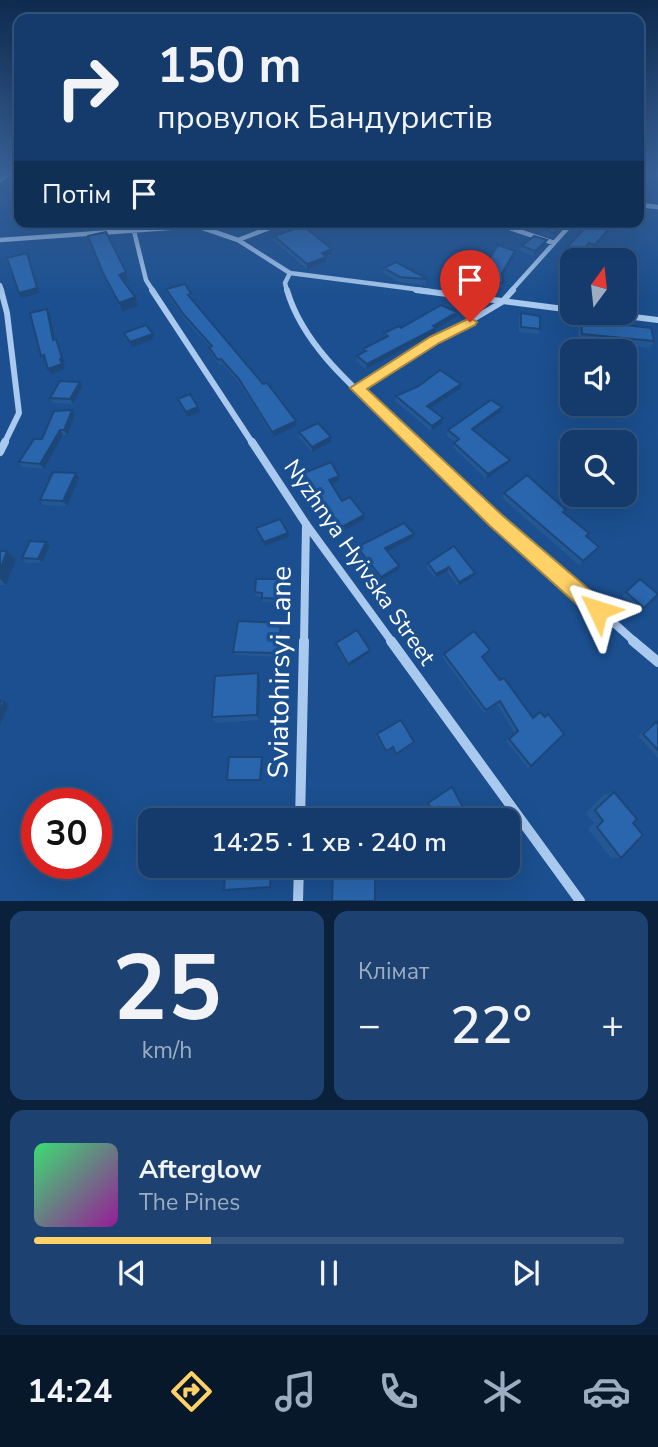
<!DOCTYPE html>
<html lang="uk">
<meta charset="utf-8">
<style>
:root{--surface:#143b6b;--page:#1d4271;--text:#f1f3f6;--muted:#9dadc1;--line:#33557e;--accent:#ffd166}
body{margin:0;font-family:"Nunito Sans",sans-serif;background:var(--page);color:var(--text);height:100vh;display:flex;flex-direction:column;font-size:26px;white-space:nowrap}
*{box-sizing:border-box;margin:0}
p{font-size:23px;color:var(--muted)}
.icon{flex:none;width:38px;height:38px;fill:none;stroke:currentColor;stroke-width:2;stroke-linecap:round;stroke-linejoin:round}
.map{position:relative;height:901px;overflow:hidden}
.panel{display:flex;flex-direction:column;gap:10px;padding:10px;background:#0b203b;flex:1}
.panel>*{flex:none}
.top-card{position:absolute;left:14px;top:14px;width:630px;height:214px;border-radius:14px;box-shadow:0 7px 28px #0002,0 0 0 2px var(--line);background:#143b6b;color:var(--text);overflow:hidden}
.needle{width:46px;rotate:15deg}
.buttons{position:absolute;left:560px;top:248px;display:grid;gap:14px}
.buttons a{display:grid;place-items:center;width:77px;height:77px;border-radius:14px;background:var(--surface);box-shadow:0 7px 28px #0002,0 0 0 2px var(--line);font-size:35px}
.speed{position:absolute;left:21px;top:788px;display:flex;gap:14px;font-size:35px;font-weight:700;text-align:center}
.speed>*{display:grid;place-content:center;width:91px;height:91px;border-radius:50%;background:var(--surface);box-shadow:0 7px 28px #0002,0 0 0 2px var(--line);line-height:1}
.speed .limit{border:10px solid #d22;background:#fff;color:#111}
.pin{position:absolute;display:grid;place-items:center;width:60px;height:60px;color:#fff;margin:-72px -30px;border-radius:50% 50% 50% 0;rotate:-45deg;box-shadow:0 0 7px #0007}
.pin .icon{rotate:45deg}
.me{position:absolute;width:77px;margin:-38px;rotate:311deg;stroke-linejoin:round;filter:drop-shadow(0 0 5px #0008)}
.turn{display:flex;align-items:center;gap:24px;height:147px;padding:0 28px;font-size:32px}
.turn .icon{width:91px;height:91px;stroke-width:2.5}
.turn b{display:block;font-size:49px;line-height:60px}
.then{display:flex;align-items:center;height:66px;padding:0 28px;background:#0003;gap:14px;font-size:26px}
.big{font-size:52px;font-weight:600;line-height:1.1}
.panel .widget{flex:1;display:flex;flex-direction:column;justify-content:center;gap:10px;min-width:0;padding:0 24px;border-radius:14px;background:var(--page)}
.panel .dial{align-items:center;gap:0}
.dial b{font-size:91px;line-height:1}
.song{display:flex;align-items:center;gap:21px}
.cover{width:84px;height:84px;border-radius:10px;background:linear-gradient(135deg,hsl(140 70% 55%),hsl(300 70% 35%))}
.played{height:7px;border-radius:4px;background:linear-gradient(90deg,var(--accent) 30%,var(--line) 30%)}
.keys{display:flex;justify-content:space-around;direction:ltr}
.heat{display:flex;justify-content:space-between;align-items:center;font-size:38px;direction:ltr}
.panel .tiles{flex:1;display:grid;gap:10px;grid-template-columns:1fr 1fr}
.widget:last-child{grid-column:span 2}
.trip{position:absolute;left:138px;top:808px;width:382px;height:70px;border-radius:14px;background:var(--surface);box-shadow:0 7px 28px #0002,0 0 0 2px var(--line);font-weight:600;line-height:70px;text-align:center}
.dock{display:flex;height:112px;justify-content:space-around;align-items:center;background:#08182b;color:var(--muted)}
.dock .icon{width:49px;height:49px}
.dock .current{color:var(--accent)}
.dock b{font-size:32px;color:var(--text)}
.map>svg:first-child{display:block}
</style>
<div class="map">
<svg width="658" height="901" viewBox="0 0 658 901">
<rect width="100%" height="100%" fill="#1b4f8f"/>
<g fill="none" stroke-linecap="round" stroke-linejoin="round">
<!-- service -->
<path stroke="#a9c9ee" stroke-width="3.5" d="M0 181 10 174"/>
<!-- minor-far3 -->
<path stroke="#a9c9ee" stroke-width="4.5" d="M639 205 658 207
M492 222 554 243
M134 231 146 280 153 291
M0 240 197 226 238 240 290 273 285 283 287 291
M238 240 285 222
M290 273 430 291
M0 285 2 291
M511 291 573 222"/>
<!-- minor-far2 -->
<path stroke="#a9c9ee" stroke-width="6" d="M1 290 7 313 19 413 4 444
M152 290 253 444
M287 290C305 353 369 400 415 444
M416 290 572 310
M602 313 658 320
M357 388 502 302 513 290"/>
<!-- minor-far1 -->
<path stroke="#a9c9ee" stroke-width="8" d="M252 442 306 524 392 642
M413 442 635 642
M0 452 5 442
M304 642 306 524"/>
<!-- minor -->
<path stroke="#a9c9ee" stroke-width="10" d="M391 641 580 901
M633 641 658 662
M300 821 304 641
M298 901 299 866"/>
</g>
<!-- wall -->
<path fill="#245895" d="M639 178 648 193 646 199 639 198Z
M566 222 553 237 541 234 543 229Z
M590 222H612L609 225 611 226 609 232 592 251 586 249 576 261H572V263L560 259 562 253Z
M88 236 126 272 129 280 124 282 135 297 138 306 122 312 106 281Z
M274 236 332 254 326 257V262L307 269 274 241Z
M547 240 545 245 533 256 520 251 522 246Z
M515 251 514 256 502 275 503 283 501 288 479 286 480 273Z
M384 268 426 278 425 285 399 282 383 273Z
M166 289 191 294 192 299H191L296 421V426L273 437 240 384 222 364 219 365 210 352 209 347H210L185 320 167 294Z
M457 312 456 317 436 329 435 333 366 369 356 361 357 356 363 353V349L384 338V333Z
M521 313 540 329 538 334 519 332V318Z
M581 320 654 341 650 348 579 341 578 327Z
M461 384 460 389 430 408 443 418 442 423 431 431 395 401 396 396Z
M82 387 73 404 53 403 50 398Z
M500 412 474 431 507 464 486 479 453 447 455 442 446 435 448 430Z
M75 415 67 435H63L44 469 23 467 19 462 42 439Z
M299 432 331 442 312 452 299 437Z
M76 473 79 478 67 506 43 505 40 500Z
M304 473 339 476V481L331 484 342 501 364 515V520L342 532 321 506 305 477Z
M504 493 566 510 564 513 595 551 579 565 502 498Z
M413 538 387 551 399 566 398 570 380 581 357 551V547Z
M46 542 50 546 42 563H26L22 558Z
M454 546 473 577 458 586 447 572 435 578 426 567 428 563Z
M0 551H7L16 560 6 585H0Z
M640 579 658 594 640 612 622 596Z
M288 583 286 603 263 602 262 597 256 596 255 592Z
M281 623 282 626 279 657 235 655 233 652Z
M336 643 369 653 348 667 336 646Z
M490 650 483 657 500 680 531 766 528 768 506 741 515 734 497 704 484 713 442 657 444 654Z
M258 673 260 680 259 720 216 723 212 717Z
M656 722 658 724V758L638 736 651 724Z
M377 734 413 744 395 756 392 749 386 753 376 737Z
M263 759 261 781H229L227 780Z
M452 787 451 821H436L426 804Z
M614 792 621 858H611L588 829 594 823 586 813 604 795Z"/>
<!-- shaded-wall -->
<path fill="#1d4779" d="M564 222H566L553 237 554 233Z
M611 226 609 232 592 251 595 245Z
M547 240 545 245 533 256 535 251Z
M589 243 586 249 576 261H575L576 258Z
M332 249V254L322 258V253Z
M515 251 514 256 501 278 502 273Z
M27 253 40 293 21 298 19 293Z
M326 257V262L307 269V264Z
M126 272 129 280 122 284 119 275Z
M135 297 138 306 122 312 119 303Z
M47 309 50 314 56 345 53 340Z
M457 312 456 317 436 329 435 333 366 369 367 364Z
M153 334 154 339 132 347 130 342Z
M56 339 65 363 63 364 65 369 51 374 48 369Z
M80 382 82 387 73 404 70 399Z
M461 384 460 389 426 411 427 406Z
M198 407 200 412 187 417 186 412Z
M502 407 500 412 470 433 472 429Z
M72 410 75 415 67 435 64 430Z
M443 418 442 423 431 431 432 426Z
M296 421V426L273 437 272 432Z
M60 430 63 435 44 469 40 464Z
M331 437V442L312 452V447Z
M510 460 507 464 486 479 488 474Z
M76 473 79 478 67 506 63 501Z
M339 476V481L329 485V480Z
M364 515V520L342 532V527Z
M288 533 289 537 265 546 264 542Z
M414 534 413 538 384 553 385 548Z
M46 542 50 546 42 563 38 559Z
M7 551 16 560 6 585 0 579V570Z
M399 566 398 570 380 581 381 577Z
M449 567 447 572 435 578 436 574Z
M475 573 473 577 458 586 459 582Z
M281 623 282 626 279 657 278 653Z
M370 650 369 653 348 667V664Z
M258 673 260 680 259 720 257 715Z
M4 702 9 705 0 725V710Z
M262 757 263 759 261 781 260 780Z"/>
<!-- building -->
<path fill="#2a66ad" stroke="#1d4779" stroke-width="2" d="M639 178 644 179 648 193 639 192Z
M551 222H564L554 233 543 229Z
M590 222H608L606 224 611 226 595 245 589 243 576 258 562 253Z
M303 226 332 249 322 253 326 257 307 264 274 236Z
M106 232 126 272 119 275 135 297 119 303 103 273 88 236Z
M534 236 547 240 535 251 522 246Z
M498 245 515 251 502 273 503 283 480 281V273Z
M27 253 37 288 19 293 7 258Z
M396 262 426 278 425 279 400 277 384 268Z
M185 284 191 294 188 295 263 384 267 383 296 421 272 432 239 379 221 359 218 360 209 347 212 346 184 315 166 289Z
M441 305 457 312 433 326 436 328 367 364 357 356 366 351 363 349 388 336 384 333 399 326 401 328Z
M47 309 53 340 56 339 62 358 60 359 62 364 48 369 44 355 41 356 30 313Z
M521 313 540 316V329L521 327Z
M581 320 651 328 654 341 582 334Z
M146 325 153 334 130 342 124 333Z
M440 370 461 384 427 406 443 418 432 426 396 396 419 386Z
M60 381 80 382 70 399 50 398Z
M190 394 198 407 186 412 178 399Z
M491 400 502 407 472 429 510 460 488 474 454 443 459 439 448 430Z
M72 410 64 430H60L40 464 19 462 34 439H42L54 411Z
M318 423 331 437 312 447 299 432Z
M331 462 339 476 329 480 342 501 350 497 364 515 342 527 321 502 304 473Z
M53 472 76 473 63 501 40 500Z
M527 475 566 510 563 512 589 533 586 536 599 547 583 561 504 493Z
M280 519 288 533 264 542 256 528Z
M404 523 414 534 385 548 399 566 381 577 357 547Z
M30 541 46 542 38 559 22 558Z
M454 546 475 573 459 582 449 567 436 574 428 563Z
M0 551H7L0 570Z
M256 579H288L286 599 262 598V593L255 592Z
M640 579 658 594 644 608 626 592Z
M238 621 281 623 278 653 233 652Z
M357 630 370 650 348 664 336 643Z
M474 631 490 650 482 657 500 680 504 678 533 718 540 712 545 717 548 714 564 734 531 766 509 739 518 731 500 701 486 710 444 654Z
M258 673 257 715 212 717 215 676Z
M0 701 4 702 0 710Z
M401 720 414 742 396 754 393 747 386 751 377 734Z
M656 722 658 724V750L643 734Z
M229 757H262L260 780H227Z
M452 787 465 811 451 821H438L428 803Z
M614 792 637 819 633 823 643 835 621 858 597 827 603 821 595 810Z
M226 866H271L270 887 224 890Z
M464 866H504L505 870H464Z
M333 875 375 878V901H332Z"/>
<!-- sky -->
<linearGradient id="sky" x2="0" y2="1"><stop stop-color="#0f2b4f"/><stop offset="0.58" stop-color="#39639b"/><stop offset="1" stop-color="#39639b" stop-opacity="0"/></linearGradient>
<rect width="658" height="300" fill="url(#sky)"/>
<!-- route -->
<path fill="#ffd166" stroke="#a68842" stroke-width="2" d="M470 318 477 322 475 325 439 343 367 389 502 515 605 603 608 610 605 617 598 619 591 617 490 526 350 388 430 337Z"/>
<g text-anchor="middle" stroke-width="7" stroke-linejoin="round" paint-order="stroke">
<!-- street labels -->
<g font-size="23" fill="#fff" stroke="#1b4f8f">
<text transform="translate(360 562) rotate(55)" y="8">Nyzhnya Hyivska Street</text>
</g>
<!-- near-street labels -->
<g font-size="28" fill="#fff" stroke="#1b4f8f">
<text transform="translate(279 672) rotate(-89)" y="10">Sviatohirsyi Lane</text>
</g>
</g>
</svg>
<div class="buttons">
<a><svg class="needle" viewBox="-14 -14 28 28"><path d="M0-13l5 13h-10z" fill="#e53935"/><path d="M0 13l5-13h-10z" fill="#9dadc1"/></svg></a>
<a><svg class="icon" aria-label="sound" viewBox="0 0 24 24"><path d="M4 9h4l5-4v14l-5-4H4zM17 9q2 3 0 6"/></svg></a>
<a><svg class="icon" aria-label="search" viewBox="0 0 24 24"><circle cx="10" cy="10" r="6"/><path d="M15 15l6 6"/></svg></a>
</div>
<div class="speed"><div class="limit">30</div></div>
<div class="pin" style="left:470px;top:322px;background:#d93025"><svg class="icon" aria-label="arrive" viewBox="0 0 24 24"><path d="M6 21V4h12l-3 4 3 4H6"/></svg></div>
<svg class="me" style="left:598px;top:610px" viewBox="-20 -20 40 40"><path d="M0-17L14 15 0 8-14 15z" fill="#ffd166" stroke="#fff" stroke-width="4"/></svg>
<div class="trip">14:25 · 1 хв · 240 m</div>
<div class="top-card">
<div class="turn"><svg class="icon" aria-label="right" viewBox="0 0 24 24"><path d="M7 20v-9h11M14 6l5 5-5 5"/></svg><div><b>150 m</b>провулок Бандуристів</div></div>
<div class="then">Потім<svg class="icon" aria-label="arrive" viewBox="0 0 24 24"><path d="M6 21V4h12l-3 4 3 4H6"/></svg></div>
</div>
</div>
<section class="panel">
<div class="tiles">
<div class="widget dial"><b>25</b><p>km/h</p></div>
<div class="widget"><p>Клімат</p>
<div class="heat"><a>−</a><b class="big">22°</b><a>+</a></div>
</div>
<div class="widget">
<div class="song"><i class="cover"></i><div><b>Afterglow</b><p>The Pines</p></div></div>
<div class="played"></div>
<div class="keys"><svg class="icon" aria-label="previous" viewBox="0 0 24 24"><path d="M18 5L8 12l10 7zM5 5v14"/></svg><svg class="icon" aria-label="pause" viewBox="0 0 24 24"><path d="M8 5v14M16 5v14"/></svg><svg class="icon" aria-label="next" viewBox="0 0 24 24"><path d="M6 5l10 7-10 7zM19 5v14"/></svg></div>
</div>
</div>
</section>
<nav class="dock">
<b>14:24</b>
<svg class="icon current" aria-label="directions" viewBox="0 0 24 24"><path d="M12 3l9 9-9 9-9-9zM9 14v-3h6M13 9l2 2-2 2"/></svg>
<svg class="icon" aria-label="music" viewBox="0 0 24 24"><path d="M9 18V5l10-2v13"/><circle cx="6" cy="18" r="3"/><circle cx="16" cy="16" r="3"/></svg>
<svg class="icon" aria-label="phone" viewBox="0 0 24 24"><path d="M5 4h4l2 5-3 2q2 4 5 5l2-3 5 2v4C11 20 4 13 5 4z"/></svg>
<svg class="icon" aria-label="climate" viewBox="0 0 24 24"><path d="M12 3v18M4 7l16 10M4 17L20 7"/></svg>
<svg class="icon" aria-label="car" viewBox="0 0 24 24"><path d="M5 17H2v-5l4-1 3-4h7l3 4 3 1v5h-3M9 17h6M6 11h13"/><circle cx="7" cy="17" r="2"/><circle cx="17" cy="17" r="2"/></svg>
</nav>
